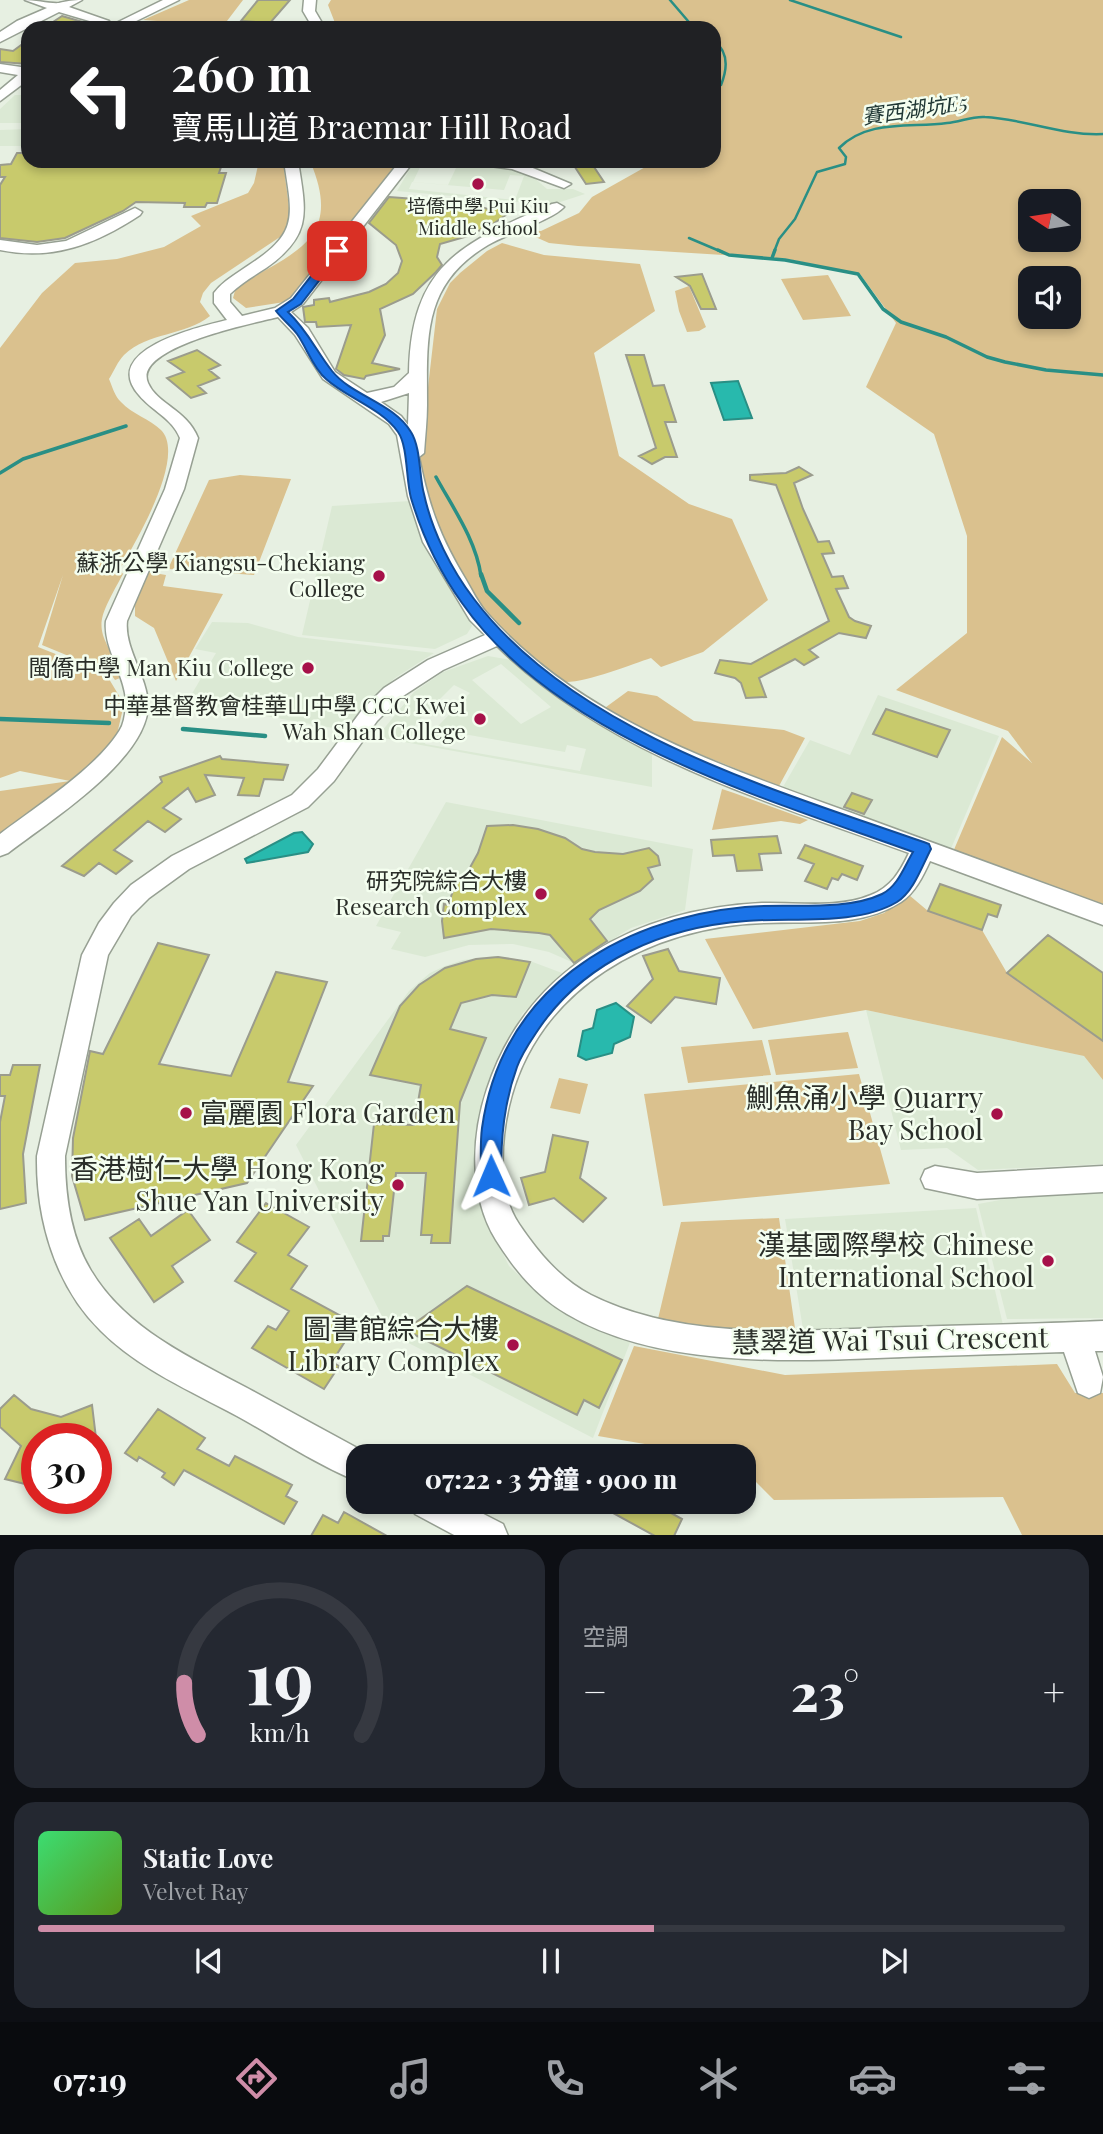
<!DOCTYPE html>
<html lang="zh-TW">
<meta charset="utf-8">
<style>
:root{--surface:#171b24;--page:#242831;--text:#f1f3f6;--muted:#9ea1a6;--line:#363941;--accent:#cf8da8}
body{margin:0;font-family:"Playfair Display","Noto Sans TC",serif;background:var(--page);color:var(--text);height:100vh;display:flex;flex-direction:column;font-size:26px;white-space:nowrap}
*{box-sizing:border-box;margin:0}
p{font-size:23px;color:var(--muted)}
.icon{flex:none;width:38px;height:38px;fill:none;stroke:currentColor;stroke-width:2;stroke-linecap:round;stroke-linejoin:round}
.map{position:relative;height:1535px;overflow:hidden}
.details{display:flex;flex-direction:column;gap:14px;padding:14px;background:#0d0f14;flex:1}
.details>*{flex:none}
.guide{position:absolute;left:21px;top:21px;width:700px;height:147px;border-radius:21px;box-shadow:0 4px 10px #0003;background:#202124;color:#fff;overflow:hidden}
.needle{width:46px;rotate:282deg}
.controls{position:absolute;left:1018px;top:189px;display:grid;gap:14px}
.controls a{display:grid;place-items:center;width:63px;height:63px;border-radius:14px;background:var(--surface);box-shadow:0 4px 10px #0003;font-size:35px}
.speed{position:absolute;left:21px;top:1423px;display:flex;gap:14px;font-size:35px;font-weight:700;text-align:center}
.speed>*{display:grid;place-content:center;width:91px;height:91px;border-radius:50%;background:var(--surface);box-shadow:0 4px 10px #0003;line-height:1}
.speed .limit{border:10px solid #d22;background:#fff;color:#111}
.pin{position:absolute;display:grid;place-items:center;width:60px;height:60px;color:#fff;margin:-30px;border-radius:14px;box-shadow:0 4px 10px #0006}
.me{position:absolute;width:77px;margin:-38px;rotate:359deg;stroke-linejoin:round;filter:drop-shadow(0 0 5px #0008)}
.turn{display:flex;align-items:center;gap:24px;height:147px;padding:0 35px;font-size:32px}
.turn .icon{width:91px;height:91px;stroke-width:2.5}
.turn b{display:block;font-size:49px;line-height:60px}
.big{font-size:52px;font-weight:800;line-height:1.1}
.details .widget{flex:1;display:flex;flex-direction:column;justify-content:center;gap:10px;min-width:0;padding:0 24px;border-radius:21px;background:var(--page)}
.details .dial{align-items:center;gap:0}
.dial svg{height:182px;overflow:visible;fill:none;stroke:var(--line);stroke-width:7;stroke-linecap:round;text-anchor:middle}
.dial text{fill:var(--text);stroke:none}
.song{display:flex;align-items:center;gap:21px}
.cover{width:84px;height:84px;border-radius:10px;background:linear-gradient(135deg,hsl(140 70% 55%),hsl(90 70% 35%))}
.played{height:7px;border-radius:4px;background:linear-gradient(90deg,var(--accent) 60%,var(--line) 60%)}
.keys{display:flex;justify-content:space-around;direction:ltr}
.heat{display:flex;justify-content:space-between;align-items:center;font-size:38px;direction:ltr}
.details .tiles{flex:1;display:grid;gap:14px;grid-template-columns:1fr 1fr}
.widget:last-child{grid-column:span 2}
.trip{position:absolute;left:346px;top:1444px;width:410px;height:70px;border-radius:21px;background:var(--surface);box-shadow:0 4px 10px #0003;font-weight:800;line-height:70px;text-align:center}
.dock{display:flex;height:112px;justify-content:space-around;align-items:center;background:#090b0e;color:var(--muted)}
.dock .icon{width:49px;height:49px}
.dock .active{color:var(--accent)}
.dock b{font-size:32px;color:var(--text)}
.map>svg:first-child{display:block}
</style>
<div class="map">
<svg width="1103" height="1536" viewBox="0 0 1103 1536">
<rect width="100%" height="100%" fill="#e7f0e2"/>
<!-- built -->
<path fill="#dbe9d4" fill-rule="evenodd" d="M15 95H28V123H0V109Z
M28 129V146H0V130Z
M441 161 496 165 531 175 547 189H573L585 194 551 205 397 191 414 162ZM421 165 455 167 456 168 448 185 413 182ZM510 175 524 176 515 200 409 189 412 182 504 190Z
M410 501 437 565 466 611 472 626 467 634 435 649 302 635 332 506Z
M212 622 248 623 298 637 434 653 395 678 378 694 350 731 187 702 216 653 195 649Z
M488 656 517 661 652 748V787L377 737 414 692 443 672ZM501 664 551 707 521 724 472 680ZM454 685 470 693 438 726 441 730 565 752 567 745 586 749 580 771 425 744 427 738 412 735 416 723Z
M878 695 999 736 950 851 783 787 810 740 850 755Z
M446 802 693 849 685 910 631 928 574 963 549 952 513 944 469 945 425 957 391 949 401 932 376 926Z
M494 956 530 961 562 973 522 1014 487 1090 479 1156 483 1213 509 1266 543 1298 588 1323 631 1340 593 1438 391 1334 296 1145 409 991 430 973 445 966 463 960Z
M866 1010 1084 1056 1103 1080V1164L978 1170 947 1148 901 1150Z
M1103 1192V1318L1007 1319 978 1204 1017 1197Z
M976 1208 1003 1325 804 1335 785 1219Z"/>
<!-- green -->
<path fill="#dac18e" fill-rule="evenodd" d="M189 0H243L227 21 287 28H194L199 24 143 20Z
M331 0H1103V905L953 852 1002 737 1032 763 1008 731 896 690 967 633V536L934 434 866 387 896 323 860 274 788 259 578 246 549 243 531 235 519 234 520 230 541 231 579 213 592 197 656 161H714V28H337L328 5ZM1031 201H1069V240H1031ZM1031 278H1069V317H1031Z
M259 161H283L290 215V223L283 235 211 283 203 293 200 302 210 316C185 336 148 332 124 355 118 361 114 371 109 379 112 386 115 397 121 402 132 414 150 419 161 430 187 456 135 543 120 569L105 570H120L123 574C94 627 94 625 125 676L115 680 110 673 42 645 63 575 38 647 106 674 124 704 115 743 0 842V791L70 781 20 771 0 778V348L42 293 75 263 117 259 164 247 201 226 191 216 248 193 254 183Z
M310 161H401L291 301 246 308 233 298 236 287C294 252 344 240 310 161Z
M502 243 544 255 640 264 655 311 594 353 619 456 689 504 732 519 768 600 703 652 661 667 651 658C632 664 576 687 559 681 544 677 482 615 473 600 471 595 471 589 469 584 460 565 443 549 433 531 424 513 420 476 420 457L437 309 450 283 460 273 487 251Z
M828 275 851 316 803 320 781 279Z
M689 286 706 327 699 331 687 332 679 311 675 291Z
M240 475 291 479 254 575 168 569 209 480Z
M148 572 166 575 163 586 223 594 176 681 154 628 135 616V605Z
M628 691 657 696 694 721 784 730 805 738 779 786 677 745 602 710Z
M722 789 734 793 808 820 800 824 781 821 712 830Z
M909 895 928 911 982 930 1007 973 1103 1040V1080L1084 1056 866 1010 753 1029 705 939 860 921 884 913Z
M848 1032 858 1068 776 1075 768 1040Z
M762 1040 771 1075 688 1083 681 1047Z
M859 1074 890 1184 663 1206 644 1094Z
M559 1078 588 1084 580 1114 550 1108Z
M779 1218 796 1335 657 1323 681 1222Z
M634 1346 785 1375 1057 1364 1075 1393H1103V1535H1022L1003 1497 774 1500 744 1470V1456H715L598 1436Z"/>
<!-- water -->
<path fill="#28b9ad" stroke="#298f85" stroke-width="2" d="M738 381 752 418 724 420 711 383Z
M302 832 313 844 308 852 247 863 245 859 294 833Z
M616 1003 634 1017 630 1037 614 1044 612 1053 586 1060 578 1056 583 1031 593 1028 597 1010Z"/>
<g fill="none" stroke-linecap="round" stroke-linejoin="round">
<!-- stream-far2 -->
<path stroke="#298f85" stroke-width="2.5" d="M670 0 694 28
M790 0 901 37
M714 41C729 52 727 70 721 85
M689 238 722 252
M774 252 779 239 795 219 817 172 845 164 846 157 839 148C868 119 910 128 947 123 960 122 972 116 985 117 1025 119 1062 136 1103 134"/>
<!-- stream-far1 -->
<path stroke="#298f85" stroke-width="3.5" d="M718 250 729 255 785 260 858 274 883 309 901 322 946 337 987 357 1005 362 1046 370 1103 375
M772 258 775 250
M0 473 23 459 126 426
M436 477C453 508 476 540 481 576"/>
<!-- stream -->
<path stroke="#298f85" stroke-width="4.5" d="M481 574 487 591 519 623
M0 719 109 723
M183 729 265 736"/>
</g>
<!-- building -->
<path fill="#c8ca6c" stroke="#9b9c8d" stroke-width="2" d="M258 0H290L270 23 241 21Z
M62 16 93 25V28H44Z
M28 40V64L0 62V49L13 51Z
M17 153H28V161H223L219 173H226L217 203H207L205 207H184L185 203 136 202 123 211 65 238 37 242 0 238V185L5 177H0V165L11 164Z
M571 161H590L604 182 586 184Z
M389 197 468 203 491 210 496 206 513 210 493 224 468 236 440 244 437 257 442 265 436 272 413 294 380 309 385 335 372 363 400 369 366 376 364 379 344 375 336 369 351 325 317 327 316 322H305L303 307 314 305V300L329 298 330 302 369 292 386 284 398 273 402 261 396 245 369 223Z
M702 274 716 309H701L690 286 676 277Z
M197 350 220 365 209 370 219 378 198 386 206 393 191 398 167 378 184 372 168 361Z
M626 355H644L653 386 664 385 676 422H665L677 457H665L652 464 639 456 656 448Z
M799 467 812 475 794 483 803 509 818 542 829 541 834 553 822 554 832 577 843 576 848 588 836 589 849 617 855 621 871 626 866 638 839 633 809 650 818 657 804 665 795 659 759 678 766 697 746 698 741 683 735 678 715 673 720 660 751 664 829 621 776 485 750 480V475L786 473Z
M886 709 950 730 937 757 873 734Z
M220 756 222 759 288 765 283 780 264 779 259 796 238 795 244 778 205 775 215 795 196 802 188 788 163 808 181 819 165 832 148 821 114 850 132 861 116 874 99 863 84 876 62 866 162 782 160 777Z
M852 793 872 800 864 814 844 807Z
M513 825 538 829 565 838 582 849 595 852 623 854 649 848 658 856 660 865 648 868 653 879 640 891 599 910 590 919 607 941 574 963 550 935 539 933 491 929 444 938 442 921 444 904 448 905 455 885 467 873 478 853 487 826Z
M777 836 781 853 759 854 762 870 737 871 734 855 713 856 711 840Z
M805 845 863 866 857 880 842 874 838 880 832 878 827 889 805 881 814 864 798 858Z
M940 884 1001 905 997 917 988 914 982 930 928 911Z
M1048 935 1103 973V1041L1007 973Z
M158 943 209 955 159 1064 231 1076 276 972 327 982 288 1082 313 1086 247 1183 85 1220 72 1176 73 1138 90 1051 103 1054Z
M668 949 679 971 720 978 716 1004 675 997 651 1023 627 1006 653 979 643 956Z
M498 957 530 962 516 997 492 995 461 1003 450 1029 486 1038 460 1102 450 1243H431L432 1235H421L426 1173H396L389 1236H383V1241H361L374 1124 414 1125 421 1085 370 1075 400 1006 419 985 445 968 476 959Z
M13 1065H40L23 1154 26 1203 0 1209V1122L5 1096H0V1075H10Z
M553 1135 588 1142 580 1178 606 1198 583 1222 554 1198 529 1205 521 1178 545 1172Z
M266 1203 309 1227 288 1255 307 1266 291 1289 356 1324 332 1362 339 1366 324 1389 252 1348 268 1326 276 1330 289 1311 235 1281 256 1253 237 1242Z
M188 1210 210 1240 172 1266 183 1282 154 1302 110 1238 139 1219 151 1236Z
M467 1286 622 1360 599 1408 584 1400 577 1415 405 1330Z
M14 1395 31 1409 61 1417 92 1405 96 1438H37V1487L5 1479 21 1446 0 1427V1409Z
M158 1409 205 1438 197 1449 229 1466 235 1456 292 1485 286 1496 297 1502 284 1524 184 1470 174 1485 162 1477 165 1473 139 1457 137 1461 125 1453Z
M593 1502H662L660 1507 682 1519 674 1536H655Z
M344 1512 387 1536H311L323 1515 338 1523Z"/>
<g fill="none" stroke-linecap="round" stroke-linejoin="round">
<defs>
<path id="minor" d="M25 0C34 0 52 4 59 3 67 1 73 0 82 0L69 7 109 21 103 25 59 12 0 42V32L17 21 47 8Z
M163 0H179L122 28H106Z
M304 0H316L315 11 325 28H313L303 11Z
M0 64 28 68V80L0 101V90L18 75 0 72Z
M284 161H298C306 212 313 235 266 268 254 276 241 283 230 294V302L242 316 275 308 291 298 400 161H414L303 304 291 312 308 328 335 372 367 393 394 387 409 373C411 264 462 243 552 204L557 203 564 207C552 220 507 234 488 245 422 284 427 337 427 405 427 421 425 437 424 453L419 457C429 507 440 537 466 580 472 590 478 603 486 612 580 719 719 765 849 812 933 843 1018 874 1103 905V925L930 861C923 876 915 893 901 902 861 928 809 921 764 923 651 926 536 988 509 1106 501 1141 497 1192 519 1224 538 1252 560 1279 591 1295 685 1342 803 1330 905 1327 971 1325 1037 1324 1103 1321V1351H1095L1103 1377 1100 1393 1089 1398 1078 1393 1064 1352C1010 1354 957 1355 903 1357 797 1361 662 1370 567 1314 536 1296 515 1270 496 1240 469 1196 471 1137 487 1089 527 967 638 909 762 903 798 902 838 909 871 895 891 887 900 872 909 853 764 800 610 756 497 646L443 670 400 698 377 721 334 781 308 807 189 869 149 898 131 916 108 955 65 1156C65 1194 70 1235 90 1269 124 1328 191 1358 249 1389 289 1411 330 1433 370 1455L359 1456V1482C317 1465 277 1438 237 1416 191 1391 139 1369 101 1331 55 1286 36 1219 37 1156L82 955 99 923 114 903 131 885 172 856 292 795 318 769 362 710 384 688 428 660 485 635 470 620 423 542 408 496 397 435 389 424 323 379 295 335 278 317C255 323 132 347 148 383 157 404 187 410 198 438L184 489 127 621C124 648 147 676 148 704 149 759 48 822 8 853L0 856V834C34 808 103 764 122 726 125 718 126 708 126 700 124 673 103 647 106 621L165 489 180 438C172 418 152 411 139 395 99 350 198 327 227 320L214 303V293C223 281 236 274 249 265 300 232 292 216 284 161ZM409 393 408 425 401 416 381 402Z
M476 161H516L571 184 564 188 512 169 483 165Z
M135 208 142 212 140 215C96 244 53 261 0 250V240L37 245 66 241Z
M935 1166 977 1173 1103 1166V1192L977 1199 925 1188 921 1179 925 1170Z
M410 1502H460L503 1524 508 1536H456L415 1514Z"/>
</defs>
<!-- minor casing -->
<use href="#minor" stroke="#97a093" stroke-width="3"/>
<!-- minor -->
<use href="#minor" fill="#fff" fill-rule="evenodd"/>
</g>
<!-- route -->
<path fill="#1a73e8" stroke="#114b97" stroke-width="2" d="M333 248 342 251 301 304 288 312C308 331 316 351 332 371 352 396 394 403 411 432 421 448 419 476 424 494 432 531 451 569 474 599 576 734 776 790 929 844L931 849C922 866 914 891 897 902 857 926 792 917 746 921 665 927 585 960 538 1030 530 1042 522 1053 517 1067 504 1103 501 1137 501 1176L498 1182 491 1185 484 1182 481 1176C481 1160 480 1143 482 1128 501 991 616 919 745 907 786 903 844 912 882 894 898 886 904 867 913 852 764 798 556 738 462 603 439 571 422 535 411 498 406 481 408 446 398 432 381 408 347 398 326 379 313 368 307 348 297 334 291 326 282 319 276 311L293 299Z"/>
<!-- markers -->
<g fill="#a61149" stroke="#f4feef" stroke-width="2.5">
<circle cx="478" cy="184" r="7"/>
<circle cx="379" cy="576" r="7"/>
<circle cx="308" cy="668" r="7"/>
<circle cx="480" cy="719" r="7"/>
<circle cx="541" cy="894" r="7"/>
<circle cx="186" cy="1113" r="7"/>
<circle cx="997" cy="1114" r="7"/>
<circle cx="398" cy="1185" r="7"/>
<circle cx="1048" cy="1261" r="7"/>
<circle cx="513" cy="1345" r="7"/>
</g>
<g text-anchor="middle" stroke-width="5" stroke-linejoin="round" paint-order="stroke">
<!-- far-poi labels -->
<g font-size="19" fill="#2a2e29" stroke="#f4feef">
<text x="478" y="213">培僑中學 Pui Kiu<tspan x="478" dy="22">Middle School</tspan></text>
</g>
<!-- far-water labels -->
<g font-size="21" font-style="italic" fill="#203734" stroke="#f4feef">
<text transform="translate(915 110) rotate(-8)" y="7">賽西湖坑E5</text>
</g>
<!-- poi labels -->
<g font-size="23" fill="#2a2e29" stroke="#f4feef" text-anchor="end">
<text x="365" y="571">蘇浙公學 Kiangsu-Chekiang<tspan x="365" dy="26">College</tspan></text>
<text x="294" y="676">閩僑中學 Man Kiu College</text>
<text x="466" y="714">中華基督教會桂華山中學 CCC Kwei<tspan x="466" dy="26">Wah Shan College</tspan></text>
<text x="527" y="889">研究院綜合大樓<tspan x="527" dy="26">Research Complex</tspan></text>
</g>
<!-- near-poi labels -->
<g font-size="28" fill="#2a2e29" stroke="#f4feef" text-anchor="end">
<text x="983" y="1108">鰂魚涌小學 Quarry<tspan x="983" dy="32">Bay School</tspan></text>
<text x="200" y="1123" text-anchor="start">富麗園 Flora Garden</text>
<text x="384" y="1179">香港樹仁大學 Hong Kong<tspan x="384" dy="32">Shue Yan University</tspan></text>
<text x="1034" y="1255">漢基國際學校 Chinese<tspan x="1034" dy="32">International School</tspan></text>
<text x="499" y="1339">圖書館綜合大樓<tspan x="499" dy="32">Library Complex</tspan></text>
</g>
<!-- near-street labels -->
<g font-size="28" fill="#2a2e29" stroke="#f4feef">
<text transform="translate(890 1340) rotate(-1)" y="10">慧翠道 Wai Tsui Crescent</text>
</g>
</g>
</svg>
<div class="controls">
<a><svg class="needle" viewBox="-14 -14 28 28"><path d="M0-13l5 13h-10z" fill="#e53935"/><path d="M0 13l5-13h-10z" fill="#9ea1a6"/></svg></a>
<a><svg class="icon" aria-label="sound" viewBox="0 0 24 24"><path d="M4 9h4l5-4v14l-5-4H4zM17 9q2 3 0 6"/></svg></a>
</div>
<div class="speed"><div class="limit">30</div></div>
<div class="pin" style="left:337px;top:251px;background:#d93025"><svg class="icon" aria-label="arrive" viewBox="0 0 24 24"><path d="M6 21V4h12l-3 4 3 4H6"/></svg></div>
<svg class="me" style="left:491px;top:1176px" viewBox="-20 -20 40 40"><path d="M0-17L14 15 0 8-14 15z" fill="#1a73e8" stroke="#fff" stroke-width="4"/></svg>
<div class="trip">07:22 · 3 分鐘 · 900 m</div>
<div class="guide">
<div class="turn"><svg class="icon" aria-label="left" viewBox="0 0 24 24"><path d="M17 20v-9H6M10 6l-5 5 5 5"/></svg><div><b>260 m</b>寶馬山道 Braemar Hill Road</div></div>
</div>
</div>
<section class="details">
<div class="tiles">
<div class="widget dial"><svg viewBox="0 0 100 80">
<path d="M14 69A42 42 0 1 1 86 69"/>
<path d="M14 69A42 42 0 0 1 8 46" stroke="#cf8da8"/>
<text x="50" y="56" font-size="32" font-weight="700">19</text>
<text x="50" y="72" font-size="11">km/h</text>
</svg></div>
<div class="widget"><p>空調</p>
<div class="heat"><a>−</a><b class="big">23°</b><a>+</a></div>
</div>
<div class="widget">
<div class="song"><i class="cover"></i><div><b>Static Love</b><p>Velvet Ray</p></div></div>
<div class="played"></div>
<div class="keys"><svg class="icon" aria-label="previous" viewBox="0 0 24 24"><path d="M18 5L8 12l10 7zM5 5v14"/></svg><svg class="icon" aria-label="pause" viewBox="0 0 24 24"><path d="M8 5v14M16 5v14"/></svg><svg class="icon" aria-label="next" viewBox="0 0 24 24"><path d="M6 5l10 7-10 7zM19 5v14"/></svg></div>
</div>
</div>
</section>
<nav class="dock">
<b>07:19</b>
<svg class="icon active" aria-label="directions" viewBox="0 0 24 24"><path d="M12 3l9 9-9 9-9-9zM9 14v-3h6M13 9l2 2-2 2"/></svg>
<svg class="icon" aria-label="music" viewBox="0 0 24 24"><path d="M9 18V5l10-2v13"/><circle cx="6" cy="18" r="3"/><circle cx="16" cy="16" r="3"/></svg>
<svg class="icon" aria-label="phone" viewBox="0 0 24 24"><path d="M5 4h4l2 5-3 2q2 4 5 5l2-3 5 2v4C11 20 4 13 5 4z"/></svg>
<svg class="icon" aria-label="climate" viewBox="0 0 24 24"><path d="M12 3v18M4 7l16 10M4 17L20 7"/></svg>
<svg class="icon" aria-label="car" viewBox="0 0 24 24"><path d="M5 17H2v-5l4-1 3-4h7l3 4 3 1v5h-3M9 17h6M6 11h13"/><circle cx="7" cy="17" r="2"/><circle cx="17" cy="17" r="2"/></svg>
<svg class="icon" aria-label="filters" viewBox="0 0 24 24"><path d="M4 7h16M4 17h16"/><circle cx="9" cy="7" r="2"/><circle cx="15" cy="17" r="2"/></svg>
</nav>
